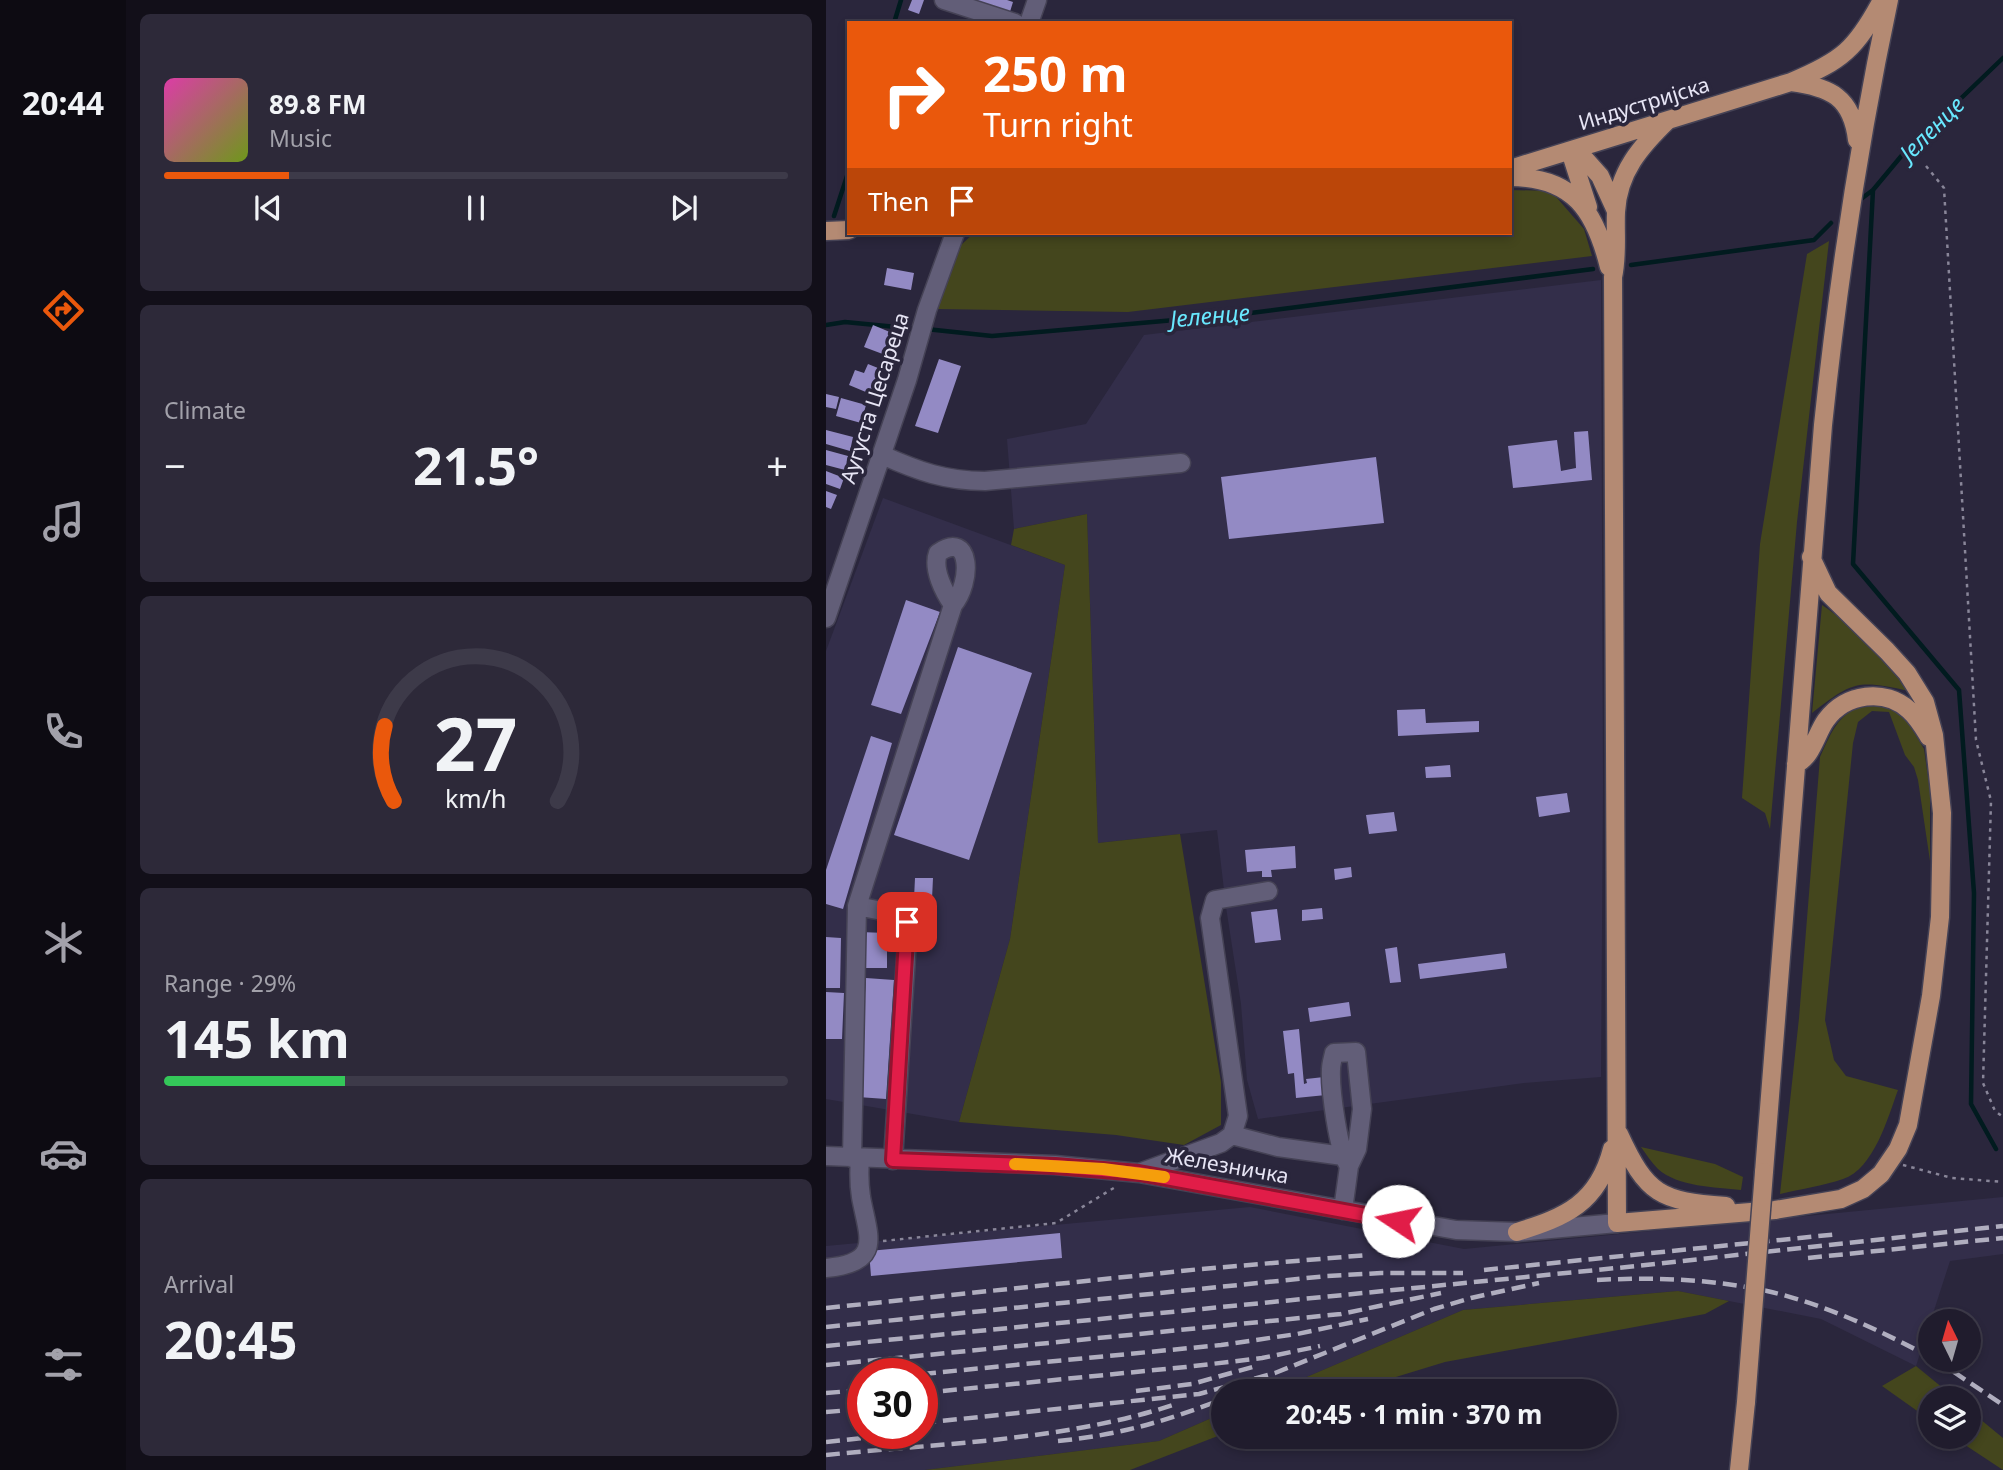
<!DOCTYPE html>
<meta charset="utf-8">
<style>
:root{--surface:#201c2d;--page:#2d2939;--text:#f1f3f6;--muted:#a2a1aa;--line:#3d3a49;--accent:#ea580c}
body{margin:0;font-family:"Noto Sans",sans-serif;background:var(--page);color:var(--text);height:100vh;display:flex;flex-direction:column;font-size:26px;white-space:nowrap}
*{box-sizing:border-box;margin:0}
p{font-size:23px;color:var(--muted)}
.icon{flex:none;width:38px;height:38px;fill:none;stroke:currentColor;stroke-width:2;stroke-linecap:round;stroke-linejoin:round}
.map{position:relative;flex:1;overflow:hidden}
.sheet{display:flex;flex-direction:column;gap:14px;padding:14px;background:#120f19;width:700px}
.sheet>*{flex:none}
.banner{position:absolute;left:21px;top:21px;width:665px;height:214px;border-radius:0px;box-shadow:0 4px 10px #0003,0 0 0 2px var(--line);background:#ea580c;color:#fff;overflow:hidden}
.needle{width:46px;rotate:355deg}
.tools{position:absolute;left:1092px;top:1309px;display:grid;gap:14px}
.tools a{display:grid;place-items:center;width:63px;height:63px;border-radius:50%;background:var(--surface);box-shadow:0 4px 10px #0003,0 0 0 2px var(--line);font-size:35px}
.speed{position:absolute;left:21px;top:1358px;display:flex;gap:14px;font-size:35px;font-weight:700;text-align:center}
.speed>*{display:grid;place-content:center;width:91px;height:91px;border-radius:50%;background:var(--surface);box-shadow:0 4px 10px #0003,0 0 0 2px var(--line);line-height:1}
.speed .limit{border:10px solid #d22;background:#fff;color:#111}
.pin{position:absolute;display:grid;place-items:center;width:60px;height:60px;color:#fff;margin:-30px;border-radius:14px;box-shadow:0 4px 10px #0006}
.me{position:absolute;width:77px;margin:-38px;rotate:281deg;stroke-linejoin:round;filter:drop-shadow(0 0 5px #0008)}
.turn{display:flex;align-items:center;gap:24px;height:147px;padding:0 21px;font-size:32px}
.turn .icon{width:91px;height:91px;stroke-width:2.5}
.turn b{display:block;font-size:49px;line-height:60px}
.then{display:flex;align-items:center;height:66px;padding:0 21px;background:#0003;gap:14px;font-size:26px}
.big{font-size:52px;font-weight:700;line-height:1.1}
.sheet .card{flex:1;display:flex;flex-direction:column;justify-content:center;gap:10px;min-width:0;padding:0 24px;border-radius:10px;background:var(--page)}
.sheet .dial{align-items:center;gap:0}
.dial svg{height:182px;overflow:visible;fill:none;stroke:var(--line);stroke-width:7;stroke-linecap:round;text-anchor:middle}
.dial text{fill:var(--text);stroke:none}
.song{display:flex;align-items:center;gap:21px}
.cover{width:84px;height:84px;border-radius:10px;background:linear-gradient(135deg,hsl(320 70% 55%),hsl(80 70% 35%))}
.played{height:7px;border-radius:4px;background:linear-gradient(90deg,var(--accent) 20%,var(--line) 20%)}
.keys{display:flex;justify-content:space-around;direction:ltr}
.heat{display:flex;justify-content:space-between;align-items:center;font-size:38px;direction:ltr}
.charge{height:10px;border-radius:5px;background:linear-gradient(90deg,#34c759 29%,var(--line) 0)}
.trip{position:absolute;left:385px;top:1379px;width:406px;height:70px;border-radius:35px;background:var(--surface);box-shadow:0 4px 10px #0003,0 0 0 2px var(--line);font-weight:700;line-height:70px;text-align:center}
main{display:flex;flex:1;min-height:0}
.tab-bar{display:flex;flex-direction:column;width:126px;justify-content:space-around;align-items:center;background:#0d0b12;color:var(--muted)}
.tab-bar .icon{width:49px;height:49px}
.tab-bar .selected{color:var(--accent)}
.tab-bar b{font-size:32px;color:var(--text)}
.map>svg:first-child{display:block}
</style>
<main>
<nav class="tab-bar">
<b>20:44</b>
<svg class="icon selected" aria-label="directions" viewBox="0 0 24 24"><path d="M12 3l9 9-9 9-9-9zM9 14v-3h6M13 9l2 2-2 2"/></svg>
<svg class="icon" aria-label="music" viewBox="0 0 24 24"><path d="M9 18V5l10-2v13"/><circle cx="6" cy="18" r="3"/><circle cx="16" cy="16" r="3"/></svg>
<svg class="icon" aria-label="phone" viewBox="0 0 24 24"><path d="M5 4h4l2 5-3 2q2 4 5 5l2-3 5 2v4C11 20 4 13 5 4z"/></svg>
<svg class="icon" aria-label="climate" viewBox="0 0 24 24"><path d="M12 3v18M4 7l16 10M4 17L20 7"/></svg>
<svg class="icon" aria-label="car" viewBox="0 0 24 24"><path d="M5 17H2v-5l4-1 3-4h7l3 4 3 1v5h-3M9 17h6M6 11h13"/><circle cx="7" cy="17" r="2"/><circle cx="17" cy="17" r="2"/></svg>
<svg class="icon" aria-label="filters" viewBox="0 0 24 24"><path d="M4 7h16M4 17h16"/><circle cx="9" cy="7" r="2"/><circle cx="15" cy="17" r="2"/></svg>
</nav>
<section class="sheet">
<div class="card">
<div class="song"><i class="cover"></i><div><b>89.8 FM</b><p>Music</p></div></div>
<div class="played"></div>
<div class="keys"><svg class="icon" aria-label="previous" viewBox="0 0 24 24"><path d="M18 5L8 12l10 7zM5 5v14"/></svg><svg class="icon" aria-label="pause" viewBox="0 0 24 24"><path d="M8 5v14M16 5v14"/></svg><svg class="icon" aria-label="next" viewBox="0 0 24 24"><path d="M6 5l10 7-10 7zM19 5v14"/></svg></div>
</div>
<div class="card"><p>Climate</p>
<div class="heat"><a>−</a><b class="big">21.5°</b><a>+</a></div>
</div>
<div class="card dial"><svg viewBox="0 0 100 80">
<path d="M14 69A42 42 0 1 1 86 69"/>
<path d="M14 69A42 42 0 0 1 10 36" stroke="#ea580c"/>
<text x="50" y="56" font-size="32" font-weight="700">27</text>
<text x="50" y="72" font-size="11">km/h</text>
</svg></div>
<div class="card"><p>Range · 29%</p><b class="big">145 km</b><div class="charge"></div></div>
<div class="card"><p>Arrival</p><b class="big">20:45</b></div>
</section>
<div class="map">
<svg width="1177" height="1470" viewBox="0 0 1177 1470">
<rect width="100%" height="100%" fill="#2a263c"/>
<!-- built -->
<path fill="#332e4a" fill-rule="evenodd" d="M775 280 777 784 775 1077 698 1083 432 1119 421 1080 415 1004 400 907 391 830 272 843 261 514 188 529 181 439 260 424 318 335Z
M57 498 239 565 184 939 133 1122 0 1099V651Z
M1177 1197V1254L1124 1261 1090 1366 995 1319 852 1291 637 1310 448 1391H397V1413L333 1441 99 1470H0V1246L424 1207 638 1249ZM37 1374H96V1433H37Z"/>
<!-- green -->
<path fill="#44461d" d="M684 190 725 191 758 229 766 256 302 312 110 309 135 245 148 233H684Z
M1003 241 971 522 944 829 939 813 916 798 934 544 981 254Z
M261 514 272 843 354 834 395 1082V1125L358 1145 290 1135 133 1122 184 939 239 565 185 545 188 529Z
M996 605C1027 626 1065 659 1084 691 1032 680 1028 680 986 713Z
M1055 701 1079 717 1098 749 1104 791V861L1092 780 1088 767 1079 755 1063 712 1046 711 1032 722 1027 743 999 1020 1008 1060 1020 1076 1072 1090C1062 1117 1048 1169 1017 1179 997 1186 974 1189 954 1194L973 1018 994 757C1010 722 1015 709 1055 701Z
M815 1147 889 1164 917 1177 915 1190C889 1187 852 1187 832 1169 826 1163 820 1154 815 1147Z
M852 1291 903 1301 879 1314 619 1362 524 1391H448L637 1310Z
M1090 1366 1129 1398H1104V1420L1056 1386Z
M1143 1410 1177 1438V1470L1127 1437H1143Z
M397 1413V1434L304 1470H99L333 1441Z"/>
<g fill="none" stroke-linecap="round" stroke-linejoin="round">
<!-- stream -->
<path stroke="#011b1f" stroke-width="4.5" d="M68 23 75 0
M1047 190 1027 564 1133 690 1148 893 1145 1104 1170 1149
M1035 199 1047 190 1077 154 1177 58
M8 216 23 170
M805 265 988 240 1005 223
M0 325 19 322 91 329
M100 329 166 336 417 314 767 269"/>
</g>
<!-- building -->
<path fill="#938ac4" d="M86 0H98L93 14 82 10Z
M141 0H181L187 2 183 15Z
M61 268 88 273 85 290 58 285Z
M47 325 71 335 62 356 38 347Z
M113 359 135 366 112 433 89 426Z
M42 364 57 370 47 395 23 385 29 370 38 373Z
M0 394 13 397 10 409 0 407Z
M15 398 40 405 35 423 10 416Z
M0 430 27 437 24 451 0 444Z
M762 431 766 480 687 488 682 446 731 440 735 471 750 468 748 432Z
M0 450 22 456 19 470 0 465Z
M550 457 558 523 403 539 395 477Z
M0 471 18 478 14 489 0 484Z
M0 491 11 495 5 509 0 507Z
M80 600 114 612 75 714 45 705Z
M132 647 206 673 143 860 68 835Z
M599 709 600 723 653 721V732L572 736 571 710Z
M45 736 66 743 17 909 0 904V870Z
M624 765 625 777 600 778 599 767Z
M741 793 744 812 713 817 710 797Z
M568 812 571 831 543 834 540 815Z
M469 846 470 868 445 870 446 877H436V871L421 872 419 850Z
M525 867 526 877 509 880 508 869Z
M89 878H107L105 920 87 919Z
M496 908 497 919 476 921V910Z
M451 909 455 940 429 943 425 912Z
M33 932 61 933V968H32Z
M0 937 15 938 14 988H0Z
M571 947 575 982 564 983 559 949Z
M679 953 681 968 594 979 592 964Z
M40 978 68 980 60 1099 32 1097Z
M0 992 18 993 16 1039H0Z
M523 1002 525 1016 484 1022 482 1008Z
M473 1029 478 1084 481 1083 480 1079 498 1077 500 1095 470 1098 468 1073 462 1074 457 1031Z
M234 1233 236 1258 45 1276 43 1251Z"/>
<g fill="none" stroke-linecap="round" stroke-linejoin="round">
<defs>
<path id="minor" d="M118 0 189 23
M203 23 211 0
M56 455C92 471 119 481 159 481L355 463
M0 618 81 380 101 310 129 233
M31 906 76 915 82 926 67 1160
M406 1135 452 1147 517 1156
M0 1156 229 1165 313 1173 630 1230 691 1232 791 1223
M26 1158 31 906 127 605C146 583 146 529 112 553 106 569 118 592 127 605
M313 1173 395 1143 406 1135 412 1116 384 918 389 900 442 891
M517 1210 523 1166 531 1149 536 1109 530 1052 508 1053C507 1058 505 1064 505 1069 504 1088 512 1152 523 1166
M0 1268C58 1263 42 1236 35 1197 33 1184 33 1171 34 1158"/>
<path id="major" d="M965 82C1004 87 1026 97 1031 140
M842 120C815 146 792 172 790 212 789 234 792 255 787 277L791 1223 949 1210 1015 1199 1037 1189 1055 1174 1072 1149 1082 1125 1105 996 1114 917 1116 813 1108 735 1099 702 1081 673 1061 651 1002 593 985 557
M750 149 774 176 790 211
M744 151 762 207
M684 169 965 82C1016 61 1030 49 1056 0
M684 177C748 177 769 211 783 267
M0 231 23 230
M970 764C986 757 990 734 1000 720 1020 693 1059 688 1083 710 1092 718 1097 727 1103 737
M793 1134C821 1195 834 1201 900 1206
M938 1172 997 425C1012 282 1033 141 1063 0
M691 1232C740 1217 772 1203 786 1149
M913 1470 920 1402"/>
</defs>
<!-- minor casing -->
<use href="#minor" stroke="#454255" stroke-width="21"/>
<!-- major casing -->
<use href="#major" stroke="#454255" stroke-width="21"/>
<!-- path -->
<path stroke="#898699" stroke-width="2.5" stroke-dasharray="3.5 5" stroke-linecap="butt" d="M1100 166 1118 188 1150 740 1165 801 1157 1083 1169 1111 1177 1117
M1077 1165 1126 1178 1177 1182
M57 1241 230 1223 291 1186"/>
<!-- minor -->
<use href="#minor" stroke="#625e78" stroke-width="18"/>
<!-- major -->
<use href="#major" stroke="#b48a73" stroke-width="18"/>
<!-- rail -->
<path stroke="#b0aebf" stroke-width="4.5" stroke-dasharray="14 7" stroke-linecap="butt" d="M982 1258 1177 1238
M658 1270 1013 1234
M771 1280C828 1277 886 1279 941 1291 998 1304 1053 1330 1104 1357
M0 1308 375 1269 541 1255
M0 1327 501 1276 555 1273H637
M0 1346 801 1267 1177 1226
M1110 1360 1177 1405
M0 1365 515 1314 615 1293
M96 1374 395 1345 471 1334 542 1319
M310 1391 366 1384 430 1366
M0 1393 37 1390
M96 1393 360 1367 436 1358 494 1346
M0 1412 37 1409
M96 1423 373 1394 449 1373 608 1309 645 1298 713 1283
M232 1441C294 1435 340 1421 397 1399
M0 1442 86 1433
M0 1455C116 1443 239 1441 350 1404"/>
<defs>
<path id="major-bridge" d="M920 1402 938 1172"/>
</defs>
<!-- major-bridge casing -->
<use href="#major-bridge" stroke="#454255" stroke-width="21" stroke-linecap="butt"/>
<!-- major-bridge -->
<use href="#major-bridge" stroke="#b48a73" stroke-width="18"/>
</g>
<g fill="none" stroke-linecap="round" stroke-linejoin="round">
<defs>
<path id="route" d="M81 922 67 1160 229 1166 313 1173 572 1221"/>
</defs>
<!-- route casing -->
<use href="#route" stroke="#92132f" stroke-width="18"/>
<!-- route -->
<use href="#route" stroke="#e11d48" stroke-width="12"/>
<!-- slow -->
<path stroke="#f59e0b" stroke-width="12" d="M189 1164 277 1169 338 1177"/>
</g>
<g text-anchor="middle" stroke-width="7" stroke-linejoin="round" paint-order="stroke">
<!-- street labels -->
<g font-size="21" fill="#e7e5f5" stroke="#2a263c">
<text transform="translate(818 104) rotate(-17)" y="7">Индустријска</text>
<text transform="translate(49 398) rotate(-72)" y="7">Аугуста Цесареца</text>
<text transform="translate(401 1166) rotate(10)" y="7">Железничка</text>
</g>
<!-- water labels -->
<g font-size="23" font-style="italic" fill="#69e8fe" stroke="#2a263c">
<text transform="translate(1106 129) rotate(-45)" y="8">Јеленце</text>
<text transform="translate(384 316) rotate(-5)" y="8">Јеленце</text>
</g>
</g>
</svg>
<div class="tools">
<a><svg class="needle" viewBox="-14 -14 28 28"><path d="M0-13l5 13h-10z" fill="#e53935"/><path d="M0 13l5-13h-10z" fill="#a2a1aa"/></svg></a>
<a><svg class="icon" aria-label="layers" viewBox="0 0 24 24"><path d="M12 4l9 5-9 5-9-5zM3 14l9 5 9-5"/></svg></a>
</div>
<div class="speed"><div class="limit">30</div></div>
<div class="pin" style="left:81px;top:922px;background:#d93025"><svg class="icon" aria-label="arrive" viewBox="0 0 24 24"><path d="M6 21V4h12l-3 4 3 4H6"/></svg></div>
<svg class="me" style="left:572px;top:1221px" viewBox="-20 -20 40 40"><circle r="19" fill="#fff"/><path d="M0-13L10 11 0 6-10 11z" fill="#e11d48"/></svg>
<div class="trip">20:45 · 1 min · 370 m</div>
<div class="banner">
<div class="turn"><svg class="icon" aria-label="right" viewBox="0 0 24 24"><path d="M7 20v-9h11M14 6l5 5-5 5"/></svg><div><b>250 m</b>Turn right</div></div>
<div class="then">Then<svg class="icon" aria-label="arrive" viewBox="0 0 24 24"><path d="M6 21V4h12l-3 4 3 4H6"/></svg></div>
</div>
</div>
</main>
